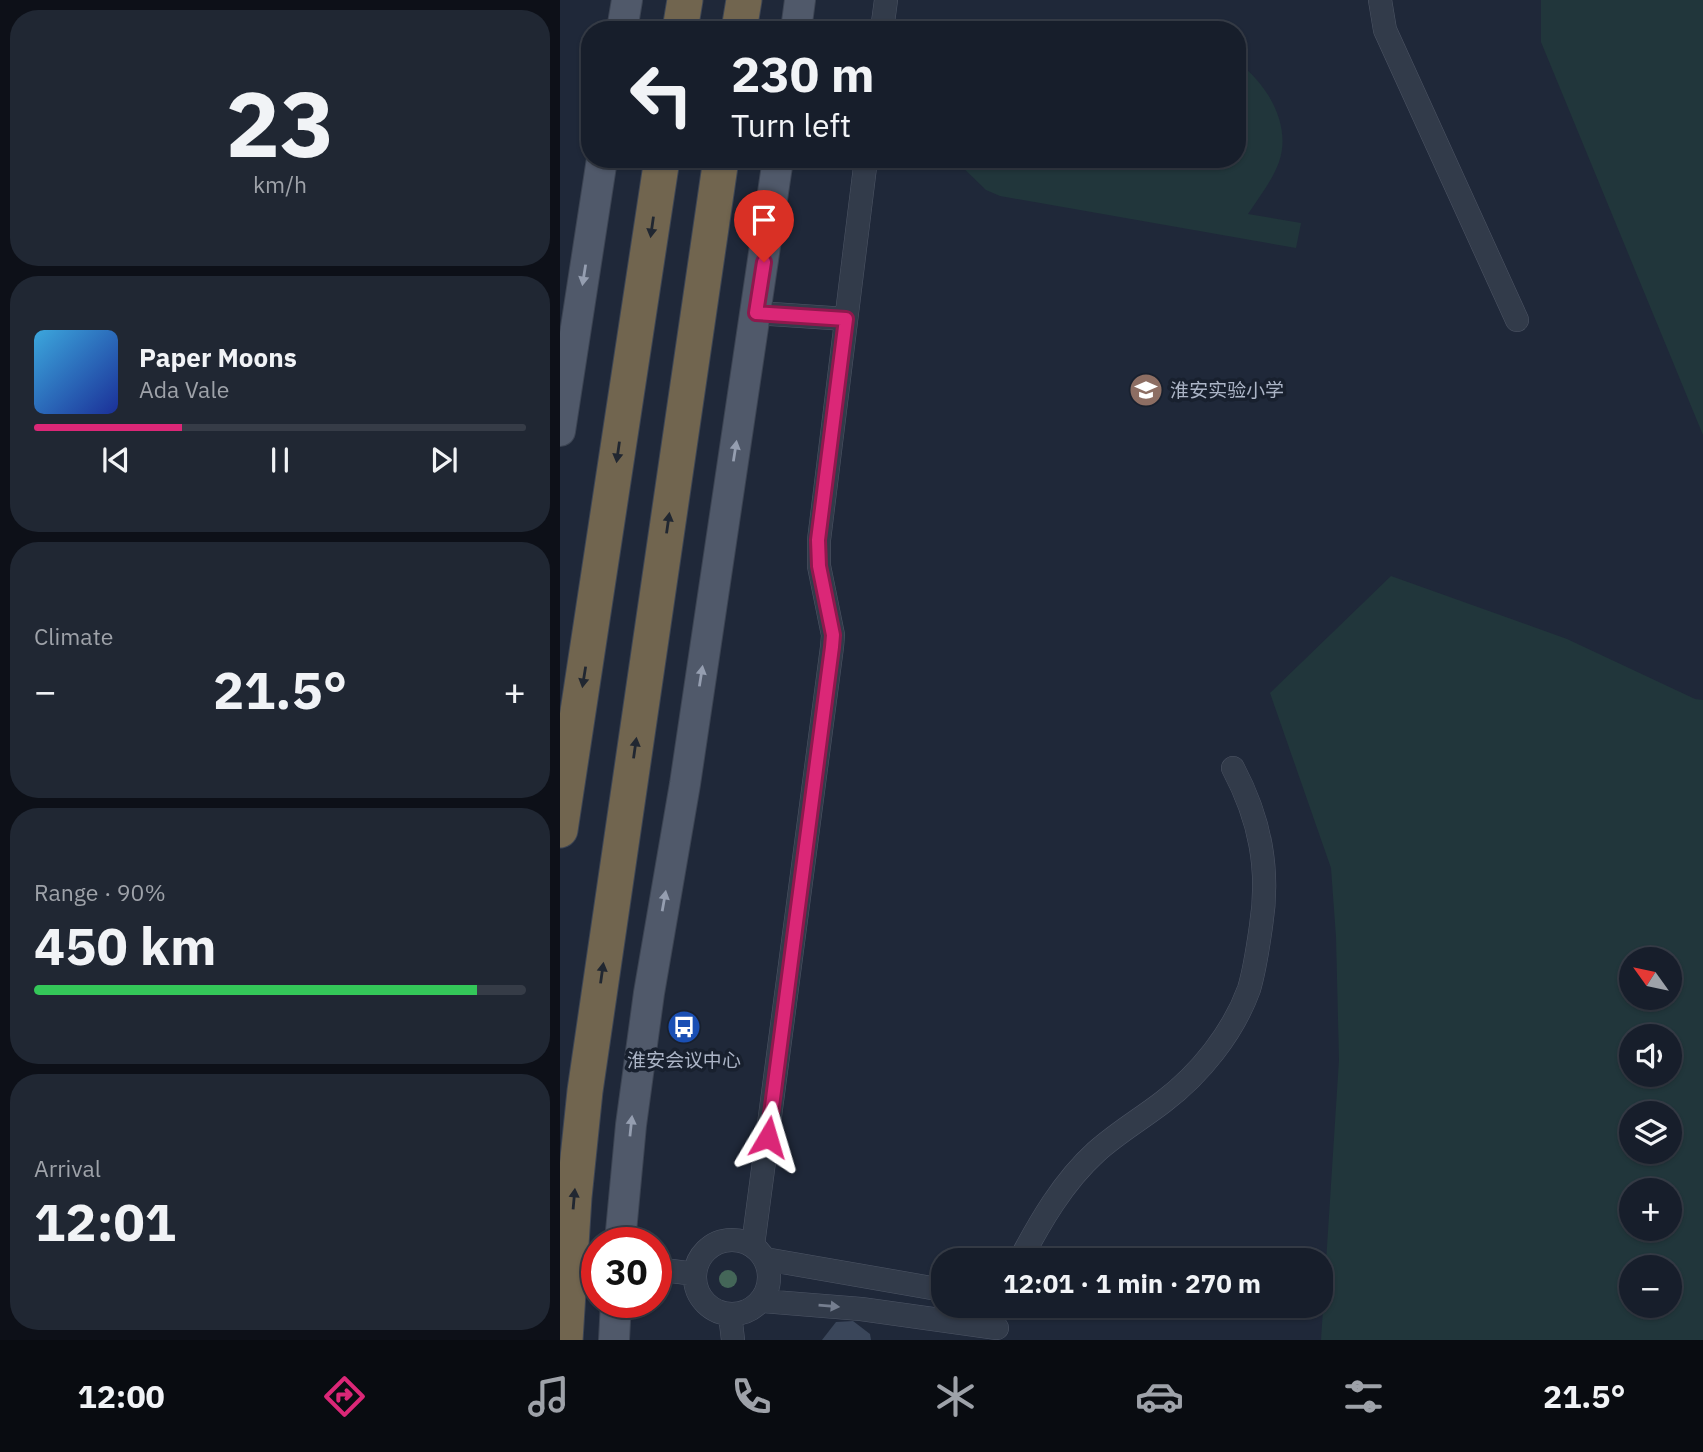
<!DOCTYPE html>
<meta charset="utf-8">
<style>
:root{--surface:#171e2b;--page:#202733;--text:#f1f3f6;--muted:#9ea2a9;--line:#363c47;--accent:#db2777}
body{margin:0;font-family:"IBM Plex Sans","Noto Sans SC",sans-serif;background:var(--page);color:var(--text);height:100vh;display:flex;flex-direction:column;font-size:26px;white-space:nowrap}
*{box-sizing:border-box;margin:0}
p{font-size:23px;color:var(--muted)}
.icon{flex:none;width:38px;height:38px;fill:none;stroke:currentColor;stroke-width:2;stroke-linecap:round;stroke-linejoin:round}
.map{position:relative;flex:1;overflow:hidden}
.drawer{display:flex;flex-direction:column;gap:10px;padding:10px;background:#0d1018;width:560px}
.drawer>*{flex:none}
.hud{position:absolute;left:21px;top:21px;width:665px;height:147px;border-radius:28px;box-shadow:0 2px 5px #0004,0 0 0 2px var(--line);background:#171e2b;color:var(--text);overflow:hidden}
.needle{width:46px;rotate:303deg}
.fabs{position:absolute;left:1059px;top:947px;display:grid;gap:14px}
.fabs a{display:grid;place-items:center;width:63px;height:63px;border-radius:50%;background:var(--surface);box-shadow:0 2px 5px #0004,0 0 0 2px var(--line);font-size:35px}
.speed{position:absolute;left:21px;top:1227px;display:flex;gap:14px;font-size:35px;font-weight:700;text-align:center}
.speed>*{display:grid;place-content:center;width:91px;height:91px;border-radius:50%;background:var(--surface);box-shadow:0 2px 5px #0004,0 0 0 2px var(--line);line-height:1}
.speed .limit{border:10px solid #d22;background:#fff;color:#111}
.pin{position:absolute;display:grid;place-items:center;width:60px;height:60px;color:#fff;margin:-72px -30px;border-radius:50% 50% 50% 0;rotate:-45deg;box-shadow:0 0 7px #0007}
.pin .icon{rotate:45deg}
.me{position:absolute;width:77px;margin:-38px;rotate:7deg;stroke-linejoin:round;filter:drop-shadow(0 0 5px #0008)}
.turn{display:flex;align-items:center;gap:24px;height:147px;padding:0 35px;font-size:32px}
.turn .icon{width:91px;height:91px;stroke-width:2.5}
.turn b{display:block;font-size:49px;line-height:60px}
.big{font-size:52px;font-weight:700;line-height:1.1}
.drawer .card{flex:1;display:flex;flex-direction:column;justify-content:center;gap:10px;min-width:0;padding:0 24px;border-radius:28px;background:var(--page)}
.drawer .dial{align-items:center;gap:0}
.dial b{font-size:91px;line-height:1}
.song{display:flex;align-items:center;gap:21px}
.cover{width:84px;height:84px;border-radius:10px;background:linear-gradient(135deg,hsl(200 70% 55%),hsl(230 70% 35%))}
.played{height:7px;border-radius:4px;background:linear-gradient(90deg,var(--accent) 30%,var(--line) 30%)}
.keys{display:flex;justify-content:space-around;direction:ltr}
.heat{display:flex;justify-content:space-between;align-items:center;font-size:38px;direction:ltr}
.charge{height:10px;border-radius:5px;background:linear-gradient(90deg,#34c759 90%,var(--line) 0)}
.trip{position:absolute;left:371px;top:1248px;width:402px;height:70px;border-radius:28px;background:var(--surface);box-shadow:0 2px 5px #0004,0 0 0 2px var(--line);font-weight:700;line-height:70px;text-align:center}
.tab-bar{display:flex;height:112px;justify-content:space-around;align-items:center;background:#090c11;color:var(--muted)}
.tab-bar .icon{width:49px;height:49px}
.tab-bar .on{color:var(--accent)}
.tab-bar b{font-size:32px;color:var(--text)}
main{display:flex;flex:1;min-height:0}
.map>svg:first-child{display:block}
</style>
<main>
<section class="drawer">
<div class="card dial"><b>23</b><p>km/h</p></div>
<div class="card">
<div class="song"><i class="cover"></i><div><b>Paper Moons</b><p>Ada Vale</p></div></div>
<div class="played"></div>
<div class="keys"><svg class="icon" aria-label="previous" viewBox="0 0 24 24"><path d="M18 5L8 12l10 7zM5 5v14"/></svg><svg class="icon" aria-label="pause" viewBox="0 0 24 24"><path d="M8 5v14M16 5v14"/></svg><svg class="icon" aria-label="next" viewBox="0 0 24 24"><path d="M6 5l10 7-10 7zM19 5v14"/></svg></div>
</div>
<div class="card"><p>Climate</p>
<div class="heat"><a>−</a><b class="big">21.5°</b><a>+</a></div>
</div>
<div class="card"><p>Range · 90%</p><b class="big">450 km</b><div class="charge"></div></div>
<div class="card"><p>Arrival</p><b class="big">12:01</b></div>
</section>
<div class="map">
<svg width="1143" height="1340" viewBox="0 0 1143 1340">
<rect width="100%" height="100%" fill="#1f2839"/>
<!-- green -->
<path fill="#21363b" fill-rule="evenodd" d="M981 0H1143V435L981 42Z
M448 19H459L535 30H434Z
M677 62C707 83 732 125 719 162 712 181 699 197 688 214L741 223 736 248 440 196 426 190 394 159H677Z
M831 576 1007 639 1135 699 1143 700V1340H761L779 1060 776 937 771 868 710 693ZM1110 959V998H1071V959ZM1110 1036V1074H1071V1036ZM1110 1113V1152H1071V1113ZM1110 1190V1228H1071V1190ZM1071 1267H1110V1306H1071Z"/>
<!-- building -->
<path fill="#3a465a" d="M293 1321 310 1334 311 1340H262L276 1322Z"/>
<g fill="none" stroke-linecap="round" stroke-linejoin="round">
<defs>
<path id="minor" d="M820 0 825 30 957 320
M322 30 326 0
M196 313 286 319
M135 1277a37 37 0 1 1 74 0a37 37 0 1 1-74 0Z
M193 1245 272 647 273 635 259 566V540L306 159
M205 1259 383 1290
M460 1260C480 1222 503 1182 536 1152 557 1133 581 1119 603 1102 640 1074 673 1033 689 989 695 969 698 947 701 926 710 869 700 819 673 768
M96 1269 135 1274
M201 1301 301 1309 437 1328
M170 1314 173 1340"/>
<path id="major" d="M62 30 67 0
M236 30 240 0
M0 431 42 159
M60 1242 71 1125 89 993 125 784 218 159
M32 1262 37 1263
M54 1340 56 1302"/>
<path id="highway" d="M120 30 125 0
M179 30 184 0
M0 830 102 159
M5 1340 14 1197 25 1091 161 159"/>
</defs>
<!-- minor casing -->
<use href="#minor" stroke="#4d5565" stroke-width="24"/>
<!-- major casing -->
<use href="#major" stroke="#3c4453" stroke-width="32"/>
<!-- highway casing -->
<use href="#highway" stroke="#3d4554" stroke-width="37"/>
<!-- minor -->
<use href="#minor" stroke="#323b4a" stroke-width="23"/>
<!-- major -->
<use href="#major" stroke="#50596a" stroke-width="30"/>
<!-- highway -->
<use href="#highway" stroke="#71654f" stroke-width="35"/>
</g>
<!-- trees -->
<circle fill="#446658" cx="168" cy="1279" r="9"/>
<!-- one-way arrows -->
<defs><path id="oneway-solid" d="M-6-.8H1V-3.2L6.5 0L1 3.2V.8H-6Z" transform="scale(1.75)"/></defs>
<g fill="#212731">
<use href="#oneway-solid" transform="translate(92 227) rotate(98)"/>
<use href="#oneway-solid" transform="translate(58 452) rotate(98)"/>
<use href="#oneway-solid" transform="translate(108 523) rotate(-82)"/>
<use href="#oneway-solid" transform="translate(24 677) rotate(99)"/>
<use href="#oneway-solid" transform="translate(75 748) rotate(-82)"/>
<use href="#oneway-solid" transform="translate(42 973) rotate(-82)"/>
<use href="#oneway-solid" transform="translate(14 1199) rotate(-85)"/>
</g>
<g fill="#959eb0">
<use href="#oneway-solid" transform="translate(24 275) rotate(99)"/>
<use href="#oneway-solid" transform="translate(175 451) rotate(-81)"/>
<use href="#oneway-solid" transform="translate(141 676) rotate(-81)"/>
<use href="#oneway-solid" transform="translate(104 901) rotate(-80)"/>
<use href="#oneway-solid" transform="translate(71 1126) rotate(-84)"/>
</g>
<use fill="#757e8f" href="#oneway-solid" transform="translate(269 1306) rotate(5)"/>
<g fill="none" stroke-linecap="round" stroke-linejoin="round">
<defs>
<path id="route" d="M204 262 196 313 286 319 258 540 259 566 273 635 272 647 208 1137"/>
</defs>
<!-- route casing -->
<use href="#route" stroke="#8e194d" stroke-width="18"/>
<!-- route -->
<use href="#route" stroke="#db2777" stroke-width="12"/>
</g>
<!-- icons -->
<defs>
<symbol id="school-disc" viewBox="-11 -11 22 22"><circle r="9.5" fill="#8d6e63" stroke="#18202e"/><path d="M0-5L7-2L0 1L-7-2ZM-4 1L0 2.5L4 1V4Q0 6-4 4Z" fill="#fff"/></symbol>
<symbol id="bus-disc" viewBox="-11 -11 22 22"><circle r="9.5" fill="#1a4fb4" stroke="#18202e"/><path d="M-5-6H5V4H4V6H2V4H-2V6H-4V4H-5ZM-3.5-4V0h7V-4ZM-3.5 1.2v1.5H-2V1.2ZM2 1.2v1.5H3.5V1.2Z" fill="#fff"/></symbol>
</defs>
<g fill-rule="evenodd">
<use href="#school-disc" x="567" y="371" width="38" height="38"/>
<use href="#bus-disc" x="105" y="1008" width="38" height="38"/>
</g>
<g text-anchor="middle" stroke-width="7" stroke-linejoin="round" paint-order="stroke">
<!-- poi labels -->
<g font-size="19" fill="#acb5c7" stroke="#18202e" text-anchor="start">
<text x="610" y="397">淮安实验小学</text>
<text x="124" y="1067" text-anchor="middle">淮安会议中心</text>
</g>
</g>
</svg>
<div class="fabs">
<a><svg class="needle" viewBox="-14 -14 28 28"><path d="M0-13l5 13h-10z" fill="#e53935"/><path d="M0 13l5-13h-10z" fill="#9ea2a9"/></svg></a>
<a><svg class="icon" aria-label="sound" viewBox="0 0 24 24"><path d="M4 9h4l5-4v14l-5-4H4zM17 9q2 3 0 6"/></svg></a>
<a><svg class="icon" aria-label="layers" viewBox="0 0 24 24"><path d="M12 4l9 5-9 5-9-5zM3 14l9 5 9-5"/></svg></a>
<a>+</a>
<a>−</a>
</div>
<div class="speed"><div class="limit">30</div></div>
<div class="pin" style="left:204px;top:262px;background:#d93025"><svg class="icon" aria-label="arrive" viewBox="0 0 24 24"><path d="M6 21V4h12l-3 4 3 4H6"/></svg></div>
<svg class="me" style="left:208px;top:1137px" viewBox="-20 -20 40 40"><path d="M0-17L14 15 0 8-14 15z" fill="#db2777" stroke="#fff" stroke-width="4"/></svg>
<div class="trip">12:01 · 1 min · 270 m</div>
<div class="hud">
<div class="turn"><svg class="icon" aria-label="left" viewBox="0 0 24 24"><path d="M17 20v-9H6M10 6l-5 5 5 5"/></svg><div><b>230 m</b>Turn left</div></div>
</div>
</div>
</main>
<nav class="tab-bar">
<b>12:00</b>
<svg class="icon on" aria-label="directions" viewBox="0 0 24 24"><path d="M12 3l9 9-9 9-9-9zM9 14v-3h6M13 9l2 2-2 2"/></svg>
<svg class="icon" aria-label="music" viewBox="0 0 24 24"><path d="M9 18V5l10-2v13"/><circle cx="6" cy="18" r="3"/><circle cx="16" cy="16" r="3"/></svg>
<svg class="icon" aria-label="phone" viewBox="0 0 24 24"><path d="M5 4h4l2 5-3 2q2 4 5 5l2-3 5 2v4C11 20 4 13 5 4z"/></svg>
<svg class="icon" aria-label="climate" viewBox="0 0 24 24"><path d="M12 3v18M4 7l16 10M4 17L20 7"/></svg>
<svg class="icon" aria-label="car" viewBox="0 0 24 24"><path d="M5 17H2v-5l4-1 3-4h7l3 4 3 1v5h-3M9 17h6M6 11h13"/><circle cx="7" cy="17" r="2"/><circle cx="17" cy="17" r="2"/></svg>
<svg class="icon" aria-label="filters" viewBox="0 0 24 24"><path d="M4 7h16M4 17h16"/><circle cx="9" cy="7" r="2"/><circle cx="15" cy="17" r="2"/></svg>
<b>21.5°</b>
</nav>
